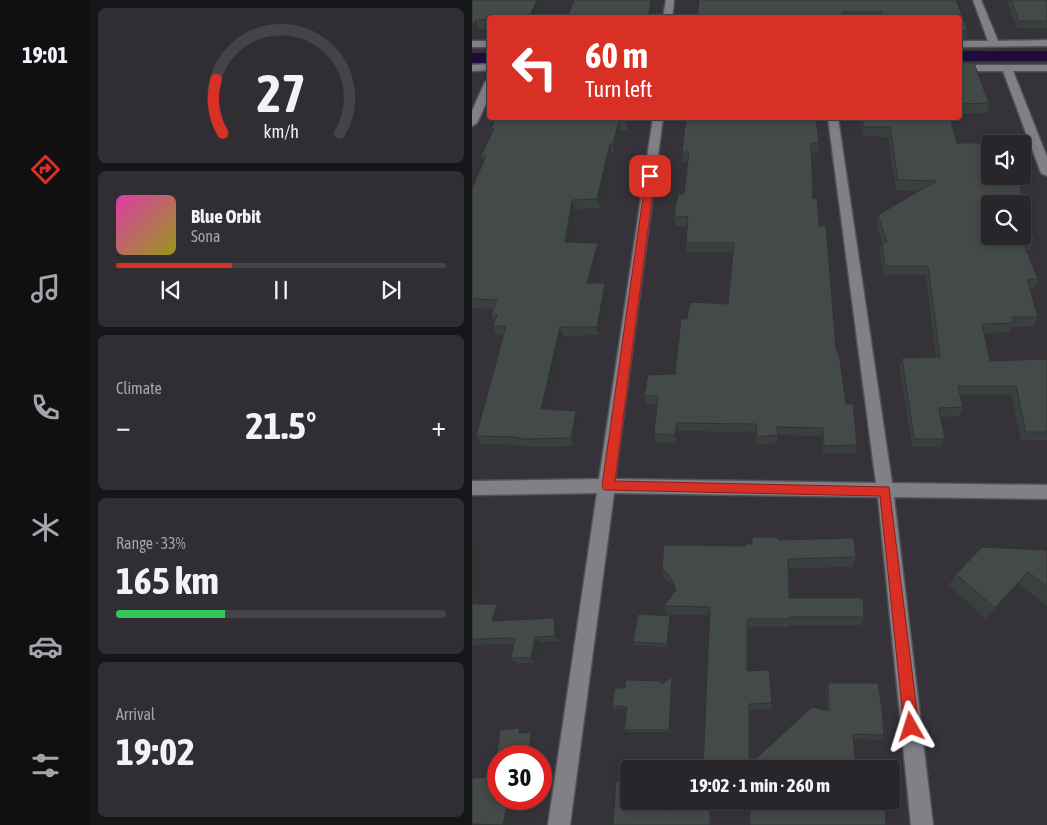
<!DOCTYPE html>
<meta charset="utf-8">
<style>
:root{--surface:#28262b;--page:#302e33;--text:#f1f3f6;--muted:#a5a5a9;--line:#444347;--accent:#d93025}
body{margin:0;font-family:"Asap Condensed",sans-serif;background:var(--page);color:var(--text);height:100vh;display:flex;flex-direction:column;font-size:19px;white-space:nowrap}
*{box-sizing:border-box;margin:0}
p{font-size:16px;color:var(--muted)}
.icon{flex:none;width:28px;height:28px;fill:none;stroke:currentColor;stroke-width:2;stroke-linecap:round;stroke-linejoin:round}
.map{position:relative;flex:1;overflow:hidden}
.panel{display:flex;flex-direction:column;gap:8px;padding:8px;background:#161518;width:382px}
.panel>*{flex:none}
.banner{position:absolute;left:15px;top:15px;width:475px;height:105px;border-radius:5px;box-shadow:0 2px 8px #0003,0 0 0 1px var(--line);background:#d93025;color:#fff;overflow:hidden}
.controls{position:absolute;left:509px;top:135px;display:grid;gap:10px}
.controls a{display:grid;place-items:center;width:50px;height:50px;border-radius:5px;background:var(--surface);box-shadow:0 2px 8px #0003,0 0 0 1px var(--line);font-size:25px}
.speed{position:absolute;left:15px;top:745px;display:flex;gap:10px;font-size:25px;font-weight:700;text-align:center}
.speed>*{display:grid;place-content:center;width:65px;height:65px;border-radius:50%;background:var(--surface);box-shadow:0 2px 8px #0003,0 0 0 1px var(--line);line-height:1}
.speed .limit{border:8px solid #d22;background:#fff;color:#111}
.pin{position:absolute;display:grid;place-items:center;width:42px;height:42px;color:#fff;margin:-21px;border-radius:10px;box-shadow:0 2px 8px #0006}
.me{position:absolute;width:55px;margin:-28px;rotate:354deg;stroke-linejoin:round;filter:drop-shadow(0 0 4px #0008)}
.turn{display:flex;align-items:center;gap:18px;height:105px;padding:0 15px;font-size:22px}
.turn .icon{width:65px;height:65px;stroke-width:2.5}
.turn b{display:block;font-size:35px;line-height:42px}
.big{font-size:38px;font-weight:700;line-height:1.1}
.panel .card{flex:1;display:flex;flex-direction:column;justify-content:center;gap:8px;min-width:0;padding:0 18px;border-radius:8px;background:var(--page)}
.panel .dial{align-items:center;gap:0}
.dial svg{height:130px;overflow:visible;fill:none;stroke:var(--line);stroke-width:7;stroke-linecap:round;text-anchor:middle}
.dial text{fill:var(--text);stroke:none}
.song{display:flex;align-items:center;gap:15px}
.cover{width:60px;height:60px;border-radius:8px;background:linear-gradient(135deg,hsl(320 70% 55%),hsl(60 70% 35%))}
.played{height:5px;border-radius:2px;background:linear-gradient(90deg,var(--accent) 35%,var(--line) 35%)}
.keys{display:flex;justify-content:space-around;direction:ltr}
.heat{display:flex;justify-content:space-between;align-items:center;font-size:28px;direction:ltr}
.charge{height:8px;border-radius:4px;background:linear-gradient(90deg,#34c759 33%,var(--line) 0)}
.trip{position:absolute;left:148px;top:760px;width:280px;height:50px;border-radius:5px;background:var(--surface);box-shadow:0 2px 8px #0003,0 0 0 1px var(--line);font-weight:700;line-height:50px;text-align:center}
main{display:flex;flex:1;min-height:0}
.tab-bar{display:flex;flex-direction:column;width:90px;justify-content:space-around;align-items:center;background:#100f11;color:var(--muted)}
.tab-bar .icon{width:35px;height:35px}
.tab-bar .active{color:var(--accent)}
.tab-bar b{font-size:22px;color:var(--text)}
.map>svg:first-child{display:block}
</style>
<main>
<nav class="tab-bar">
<b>19:01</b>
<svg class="icon active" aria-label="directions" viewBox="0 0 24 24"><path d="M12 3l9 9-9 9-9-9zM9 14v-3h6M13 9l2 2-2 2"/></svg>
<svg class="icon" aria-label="music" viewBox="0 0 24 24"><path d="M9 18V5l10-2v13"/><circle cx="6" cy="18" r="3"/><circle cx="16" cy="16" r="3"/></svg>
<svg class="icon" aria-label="phone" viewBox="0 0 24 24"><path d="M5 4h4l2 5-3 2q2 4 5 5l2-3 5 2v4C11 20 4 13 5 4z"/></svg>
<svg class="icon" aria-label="climate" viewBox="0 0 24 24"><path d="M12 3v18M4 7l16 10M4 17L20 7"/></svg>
<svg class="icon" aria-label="car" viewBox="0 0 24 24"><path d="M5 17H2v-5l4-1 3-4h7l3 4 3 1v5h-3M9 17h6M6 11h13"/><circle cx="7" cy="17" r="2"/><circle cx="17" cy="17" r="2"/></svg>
<svg class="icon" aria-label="filters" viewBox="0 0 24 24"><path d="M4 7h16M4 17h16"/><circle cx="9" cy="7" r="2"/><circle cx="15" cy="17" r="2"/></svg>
</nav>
<section class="panel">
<div class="card dial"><svg viewBox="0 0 100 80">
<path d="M14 69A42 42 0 1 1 86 69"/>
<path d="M14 69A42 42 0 0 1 10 36" stroke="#d93025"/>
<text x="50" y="56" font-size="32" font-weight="700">27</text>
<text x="50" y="72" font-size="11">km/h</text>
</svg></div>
<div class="card">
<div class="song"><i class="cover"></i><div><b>Blue Orbit</b><p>Sona</p></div></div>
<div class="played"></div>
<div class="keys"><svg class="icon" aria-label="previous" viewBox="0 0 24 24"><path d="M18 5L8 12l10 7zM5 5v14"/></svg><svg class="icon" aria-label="pause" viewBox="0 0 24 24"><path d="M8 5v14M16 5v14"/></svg><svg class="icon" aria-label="next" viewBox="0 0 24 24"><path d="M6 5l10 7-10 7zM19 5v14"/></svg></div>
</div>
<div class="card"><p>Climate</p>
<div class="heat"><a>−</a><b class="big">21.5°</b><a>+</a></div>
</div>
<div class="card"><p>Range · 33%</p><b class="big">165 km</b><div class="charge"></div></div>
<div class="card"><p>Arrival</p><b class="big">19:02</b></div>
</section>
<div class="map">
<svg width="575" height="825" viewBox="0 0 575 825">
<rect width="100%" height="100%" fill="#353339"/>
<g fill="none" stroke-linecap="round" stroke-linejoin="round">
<!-- canal -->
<path fill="#1f0c3d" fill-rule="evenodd" d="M488 51H575V61H488Z
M0 53H18V63H0Z"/>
<defs>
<path id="minor" d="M194 0H202L200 18H191Z
M501 0H509L526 41 575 40V46L488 47V41H516Z
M0 41H18V47H0Z
M18 64V70L0 71V65Z
M488 65H575V71H541L575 157V176L569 173 531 71H488Z
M18 79V95L5 123 0 126V111L13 82Z
M181 118H191L143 479 404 483 356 118H366L420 483 575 485V499L422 497 461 825H439L406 497 142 493 98 825H76L125 493 0 495V481L127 479Z"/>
</defs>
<!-- minor casing -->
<use href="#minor" stroke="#525156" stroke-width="3"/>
<!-- minor -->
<use href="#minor" fill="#818086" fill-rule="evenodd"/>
</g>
<!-- wall -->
<path fill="#3a403e" d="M0 0 18 18V29H6L1 39Z
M484 0 496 31 494 38H488V18H225Z
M535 0H575V28H545Z
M488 62 517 103 515 113H488Z
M24 118H159L156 130H148L143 153H139L128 208 103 209 97 242 126 243 129 252 120 283 136 292 127 335 91 336 74 409 107 419 102 446 56 447 47 445 9 444 4 436 31 335H25L21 326 23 322 19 315 22 309 0 308V188L12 162 9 156 20 133 19 129Z
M214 118 347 143 346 153H339L341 199 347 226 364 349 374 404 385 445 384 453 351 454 350 436 306 435 305 443 285 445 284 432 206 431 205 443 184 442 182 434 185 404H174L172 396 203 374 215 319 256 304 261 252H215L214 243 215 226H204L202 216 212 194 216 162H210V152Z
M388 118H478L485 143 562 240 558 250H554L566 279 562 289H557L566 317 561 326 540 327 538 332 512 333 518 361 575 359V440H549L539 395H488L491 407 488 416 469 417 473 439 469 447H440L428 367 430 358 464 357 454 275H411L408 251 410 242 405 225 406 215 448 191 424 190 416 137 391 136Z
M306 540 384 557 381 567 316 568 317 598 392 617 389 625H317V627H276L275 671 300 703 299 709 277 710V765L355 710 354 689 356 683 412 735 408 740 381 739 384 769H231L238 615H195L192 606 203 591 201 585 192 577 190 568 280 544Z
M0 542 6 549 2 574 7 581 2 604H25L30 609 27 621 86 624 87 641 68 642 64 663H44L39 658 42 644 0 645Z
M575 550V606L546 583 514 619 477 585 484 574Z
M200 620 196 647 163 645 161 642Z
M200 677 201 680 198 732H154L152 730 155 709H142L140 706 153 688 190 681 191 683Z
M413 801 278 807 231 808 229 805Z"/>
<!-- shaded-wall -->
<path fill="#303432" d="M65 0H71L63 18H57Z
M179 0H181L178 18H176Z
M4 20 6 29 1 39H0V27Z
M156 118H159L156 130 155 121Z
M147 121 148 130 143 153 141 144Z
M138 144 139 153 128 208 125 199Z
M100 200 103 209 96 251 93 242Z
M126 243 129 252 118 292 115 283Z
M133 283 136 292 127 335 125 327Z
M88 327 91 336 73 417 69 409Z
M104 411 107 419 102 446 99 438Z
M205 423 206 431 205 443 203 435Z
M1 542 6 549 2 574 7 581 0 610V546Z
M556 572 546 583 514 619 523 608Z
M25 604 30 609 26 626 20 621Z
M198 616 200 620 196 647 195 644Z
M82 618 86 624 87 641 83 636Z
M63 637 68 642 64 663 59 658Z
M200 677 201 680 198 732 197 730Z
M47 728 51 730 50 736 47 733Z
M59 732 62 735 60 756H57Z
M36 799H40L35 825H31Z
M192 801H194V813L191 811Z
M238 810 239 812V825H238Z"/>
<!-- building -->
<path fill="#444a48" stroke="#303432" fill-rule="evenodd" d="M0 0H65L57 18H18V20H4L0 27Z
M102 0H179L176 18H95Z
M227 0H484L496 31H488V18H411L410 12H370L371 18H225Z
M539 0H575V21H547Z
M488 62 502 63 517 103 488 104Z
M24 118H156L155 121H147L141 144H138L125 199 100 200 93 242 126 243 115 283H133L125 327H88L69 409 104 411 99 438 52 439 43 437 4 436 34 326H21L25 315H19L25 300 0 299V188L14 156H9L22 129H19Z
M214 118H344L347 143H339L341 199 345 198 347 226H354L364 349 367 354 374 404H381L385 445 352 446 351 428 305 427 306 435 285 437 284 424 205 423 203 435 182 434 186 396H172L176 375 203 374 209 319H215L218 302 256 304 262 243H214L216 217 202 216 206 194H212L217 152H210Z
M391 118H478L485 143H534L535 144H518V176H545L562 240H550L566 279 555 280 566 317H540L542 323 510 324 518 361 575 359V432H554L544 386H486L491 407 467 408 473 439H442L430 358 468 357 456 266H413L410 242H415L406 215 464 181 426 180 418 127H392ZM518 204H550V236H518Z
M280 537H306V540L382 538 384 557 316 559 317 598H391L392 617H318V619H275V671L297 670 300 703 277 704V765L340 707 357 711 356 683H406L410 709 412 735 381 734 384 769H231L238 607 192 606 204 590 198 576 190 568 192 545 273 546V544H280Z
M510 547 575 550V586L556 572 523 608 484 574Z
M0 604H25L20 621 82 618 83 636 63 637 59 658H39L43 638 0 639Z
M166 614 198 616 195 644 161 642Z
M200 677 197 730H152L155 707 140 706 143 688H153L154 680 190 681 189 684Z
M47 728V733L59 732 57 756H26V799H36L31 825 0 824V778L17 777 19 768H23L28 730Z
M144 781H156V801H192L191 811 238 810V825H141Z
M229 801H413L414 825H278V804L229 805Z"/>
<!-- route -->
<path fill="#d93025" stroke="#8d1f18" d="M178 173 183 176 143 481 417 487 447 727 444 732 439 734 434 732 432 727 408 496 132 490 130 486 174 176Z"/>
</svg>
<div class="controls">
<a><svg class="icon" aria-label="sound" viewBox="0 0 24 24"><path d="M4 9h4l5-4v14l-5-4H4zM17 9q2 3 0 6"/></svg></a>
<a><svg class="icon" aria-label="search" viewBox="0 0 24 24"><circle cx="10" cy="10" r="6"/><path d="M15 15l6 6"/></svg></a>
</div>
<div class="speed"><div class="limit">30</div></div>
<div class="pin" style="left:178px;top:176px;background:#d93025"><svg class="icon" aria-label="arrive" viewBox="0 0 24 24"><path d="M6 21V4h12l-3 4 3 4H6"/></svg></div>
<svg class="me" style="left:439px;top:727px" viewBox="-20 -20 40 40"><path d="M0-17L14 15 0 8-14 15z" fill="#d93025" stroke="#fff" stroke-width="4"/></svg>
<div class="trip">19:02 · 1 min · 260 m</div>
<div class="banner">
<div class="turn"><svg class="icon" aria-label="left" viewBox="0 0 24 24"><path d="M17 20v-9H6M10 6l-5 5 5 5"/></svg><div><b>60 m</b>Turn left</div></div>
</div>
</div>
</main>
